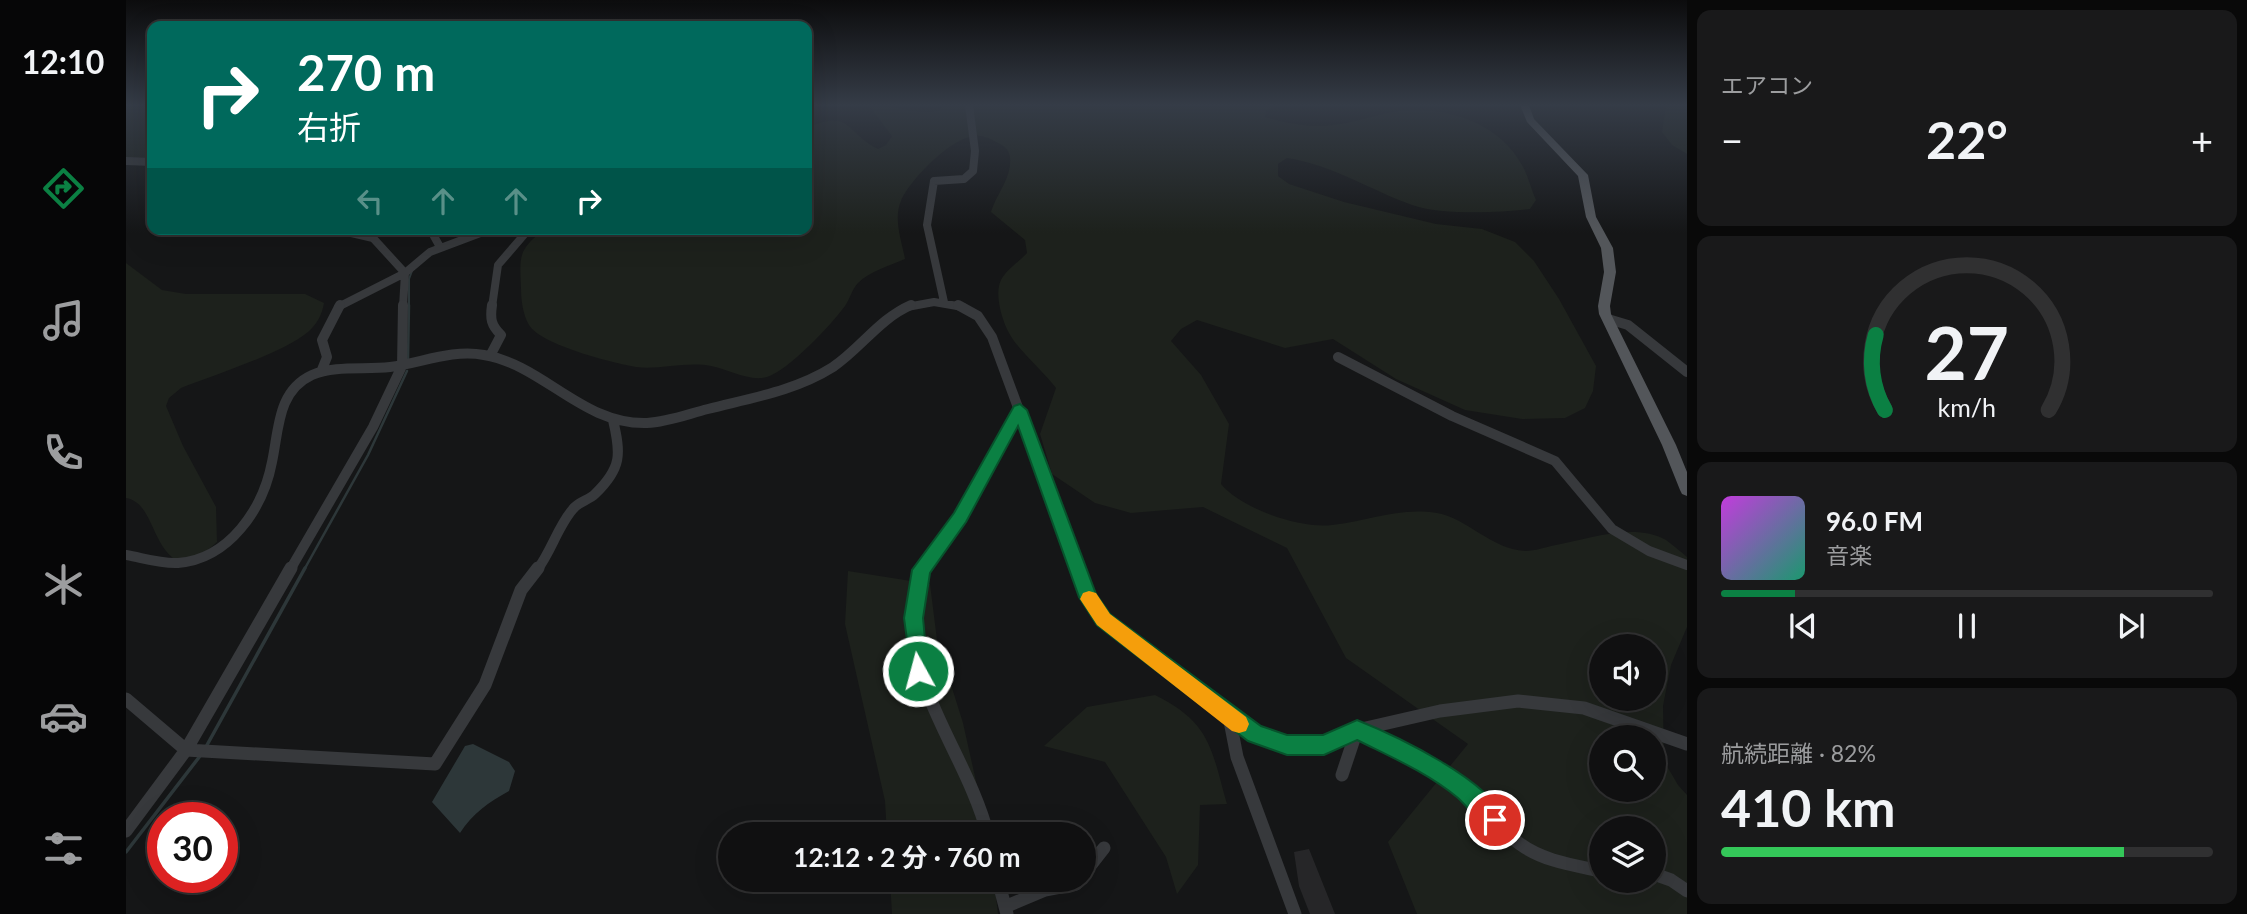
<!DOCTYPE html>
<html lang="ja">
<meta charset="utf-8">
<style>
:root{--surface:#101011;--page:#19191a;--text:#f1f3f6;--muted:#9c9d9f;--line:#303031;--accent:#0b8043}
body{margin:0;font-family:Lato,"Noto Sans JP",sans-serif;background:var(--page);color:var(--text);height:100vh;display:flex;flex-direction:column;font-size:26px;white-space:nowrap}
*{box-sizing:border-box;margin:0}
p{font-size:23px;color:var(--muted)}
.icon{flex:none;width:38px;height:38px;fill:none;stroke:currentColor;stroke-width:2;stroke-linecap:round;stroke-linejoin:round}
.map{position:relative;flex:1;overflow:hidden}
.details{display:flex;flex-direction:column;gap:10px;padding:10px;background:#090909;width:560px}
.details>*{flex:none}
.hud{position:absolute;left:21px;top:21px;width:665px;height:214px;border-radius:14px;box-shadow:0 7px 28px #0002,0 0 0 2px var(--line);background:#00695c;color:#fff;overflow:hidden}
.controls{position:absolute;left:1463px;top:634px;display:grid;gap:14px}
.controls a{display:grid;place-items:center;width:77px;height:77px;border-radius:50%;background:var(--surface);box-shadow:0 7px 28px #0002,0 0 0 2px var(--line);font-size:35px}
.speed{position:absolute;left:21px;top:802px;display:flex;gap:14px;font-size:35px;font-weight:700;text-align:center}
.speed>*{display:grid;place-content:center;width:91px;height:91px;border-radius:50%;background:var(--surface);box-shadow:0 7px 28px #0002,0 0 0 2px var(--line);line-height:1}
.speed .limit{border:10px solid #d22;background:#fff;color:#111}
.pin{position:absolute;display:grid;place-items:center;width:60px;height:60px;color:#fff;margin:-30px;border:4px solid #fff;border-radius:50%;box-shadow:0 2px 7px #0007}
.me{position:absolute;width:77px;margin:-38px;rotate:353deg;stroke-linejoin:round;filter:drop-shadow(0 0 5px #0008)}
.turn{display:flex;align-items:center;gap:24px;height:147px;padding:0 35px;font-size:32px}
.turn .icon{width:91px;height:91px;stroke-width:2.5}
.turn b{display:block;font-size:49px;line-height:60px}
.lanes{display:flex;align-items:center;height:66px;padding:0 35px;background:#0003;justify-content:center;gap:35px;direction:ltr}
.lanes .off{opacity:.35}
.big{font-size:52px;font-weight:700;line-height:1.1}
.details .tile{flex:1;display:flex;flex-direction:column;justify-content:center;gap:10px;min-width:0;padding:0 24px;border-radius:14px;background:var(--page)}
.details .dial{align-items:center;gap:0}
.dial svg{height:182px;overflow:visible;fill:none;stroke:var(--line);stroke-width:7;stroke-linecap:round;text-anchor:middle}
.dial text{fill:var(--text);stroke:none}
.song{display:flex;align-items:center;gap:21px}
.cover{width:84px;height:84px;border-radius:10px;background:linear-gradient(135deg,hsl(290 70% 55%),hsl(160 70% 35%))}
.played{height:7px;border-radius:4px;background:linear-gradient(90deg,var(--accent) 15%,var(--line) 15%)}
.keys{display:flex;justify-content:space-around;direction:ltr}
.heat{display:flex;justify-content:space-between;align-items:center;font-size:38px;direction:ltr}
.charge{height:10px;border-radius:5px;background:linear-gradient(90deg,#34c759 82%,var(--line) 0)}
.trip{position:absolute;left:592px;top:822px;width:378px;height:70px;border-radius:35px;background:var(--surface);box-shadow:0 7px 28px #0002,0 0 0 2px var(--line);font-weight:700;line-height:70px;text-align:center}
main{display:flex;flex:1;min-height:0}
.dock{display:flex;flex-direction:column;width:126px;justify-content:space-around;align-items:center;background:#060607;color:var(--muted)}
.dock .icon{width:49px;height:49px}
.dock .active{color:var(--accent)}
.dock b{font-size:32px;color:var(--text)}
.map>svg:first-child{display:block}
</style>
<main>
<nav class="dock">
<b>12:10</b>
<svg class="icon active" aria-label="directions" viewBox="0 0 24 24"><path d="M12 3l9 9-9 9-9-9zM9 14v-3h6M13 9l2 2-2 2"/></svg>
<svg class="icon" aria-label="music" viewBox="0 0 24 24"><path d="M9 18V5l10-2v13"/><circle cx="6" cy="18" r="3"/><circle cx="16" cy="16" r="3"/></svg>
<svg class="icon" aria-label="phone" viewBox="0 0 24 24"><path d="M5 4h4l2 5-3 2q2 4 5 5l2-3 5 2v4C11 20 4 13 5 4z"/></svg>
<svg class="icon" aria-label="climate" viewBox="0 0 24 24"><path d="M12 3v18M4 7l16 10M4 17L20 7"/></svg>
<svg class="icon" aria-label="car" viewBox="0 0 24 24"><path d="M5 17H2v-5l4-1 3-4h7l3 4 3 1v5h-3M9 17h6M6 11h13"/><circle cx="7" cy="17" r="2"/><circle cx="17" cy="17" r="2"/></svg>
<svg class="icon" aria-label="filters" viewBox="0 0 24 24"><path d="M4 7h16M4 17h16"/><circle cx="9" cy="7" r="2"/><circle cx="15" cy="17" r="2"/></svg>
</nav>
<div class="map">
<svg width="1561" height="914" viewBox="0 0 1561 914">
<rect width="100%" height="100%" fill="#151617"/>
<!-- green -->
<path fill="#1d211c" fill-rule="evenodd" d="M0 105H26V160L0 157Z
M748 105C769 105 793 116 814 110L816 105H1155L1140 110 1139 117C1160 123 1185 128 1208 125 1234 122 1260 110 1287 110 1329 109 1375 126 1396 165 1402 175 1405 189 1410 200L1404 209C1374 213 1313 215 1286 205 1244 190 1207 165 1161 158L1152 164V176L1163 184 1218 202 1310 224 1356 229 1389 242 1408 261 1433 299 1470 366 1467 391 1459 408 1439 418 1396 419 1339 410 1270 379 1207 339 1159 348 1071 320 1055 329 1045 341 1075 375 1103 424 1095 484C1116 509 1174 529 1206 525 1244 521 1271 507 1311 513 1341 518 1365 549 1399 551 1409 551 1420 547 1430 545 1462 539 1509 522 1540 540 1547 545 1554 551 1561 557V627L1545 665 1537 706 1538 761 1552 785 1561 795V914H1291L1262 842 1342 744 1220 658 1161 548 1077 507 1005 513 969 503 926 474 914 434 930 388C917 371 891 349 883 333 876 320 868 294 875 280 881 269 893 262 901 253L899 240 865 212C871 193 886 178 884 157 883 149 877 145 870 142 865 139 855 135 850 136 826 136 783 181 775 201 767 219 776 242 779 259 763 266 744 271 732 283 726 289 724 299 719 306 705 325 663 370 641 377 623 382 602 369 585 366 561 361 534 370 510 367 487 363 415 345 403 325 397 315 395 300 395 289 394 257 391 250 418 230L681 229V128C726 108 719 133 752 149L760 145 766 136 744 107ZM1475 646H1528V698H1475ZM1475 737H1528V789H1475ZM1475 828H1528V880H1475Z
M1540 105H1561V154L1546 145 1536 132Z
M0 263 36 290 60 294H179L198 303C196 315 191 324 182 332 157 353 88 375 55 388L43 398 40 406 57 446 90 507 91 542 65 565C24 560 31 503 0 498Z
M722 571 804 584 811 640 837 723 862 835H761L759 801 719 624Z
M1029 695C1085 723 1085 748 1101 804L1074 805 1072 865 1051 894 1040 857 979 762 918 746 961 707Z
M764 880H868L872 914H766Z"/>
<!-- water -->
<path fill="#2d3739" d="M347 744 383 762 389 771 383 791C363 802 346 814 334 833L306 802 339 746Z"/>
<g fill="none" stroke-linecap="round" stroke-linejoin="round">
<!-- stream-far2 -->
<path stroke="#2d3739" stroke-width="2" d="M360 235 377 229
M283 307V279L286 271"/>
<!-- stream-far1 -->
<path stroke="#2d3739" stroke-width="2.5" d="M282 360 283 305
M178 570 242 455 281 371"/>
<!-- stream -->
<path stroke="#2d3739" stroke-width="3.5" d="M81 745 179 568
M0 852 74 756"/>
</g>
<!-- building -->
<path fill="#262628" d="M1183 849 1209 914H1184L1173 886 1168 852Z"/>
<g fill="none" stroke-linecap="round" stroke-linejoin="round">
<!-- minor-far2 -->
<path stroke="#37393c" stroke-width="8" d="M0 161 26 162
M208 229 247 238 279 273 212 307
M304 229 314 247
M818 302 801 225 808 181 838 179 847 171 849 151 843 105
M277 307 279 273 304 252 365 229
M366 307 372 265 403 229
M781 307 808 302 837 307"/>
<!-- minor-far1 -->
<path stroke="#37393c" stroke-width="10" d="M832 305 852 316 866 337 952 570
M1482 319 1502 325 1561 372
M364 356 375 335C365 325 364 319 366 305
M1212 357 1326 416 1429 461 1486 529 1523 551 1561 565
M195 372 201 357 196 340 214 305
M0 555C17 558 35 564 52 563 103 559 137 509 146 462 153 430 151 391 186 375 209 365 239 370 264 367 295 363 326 349 358 355 418 365 456 425 521 423 542 422 562 414 582 409 625 398 669 391 707 367 735 348 753 319 785 305
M164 570 247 427 276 366 277 305
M411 570C425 552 432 526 447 509 452 502 463 500 469 494 496 468 495 454 487 420
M796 570 837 512 894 410"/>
<!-- minor -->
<path stroke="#37393c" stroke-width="13" d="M797 568C760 668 838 743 862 835
M952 568 962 597 977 620 1115 726 1146 740 1169 746 1191 747 1231 730 1314 711 1392 701 1458 708 1561 744
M0 699 60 750 309 764 359 685 395 590 412 568
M1103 716 1111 757 1169 914
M1231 730C1264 745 1297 760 1326 781 1351 799 1369 826 1394 844 1417 861 1447 865 1475 871
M1216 775 1231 730
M0 831 60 750 165 568
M1528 874 1545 880 1561 891
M957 875 978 848
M872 880 881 914
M881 906 919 890 950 884 953 880"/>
<!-- major -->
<path fill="#53565a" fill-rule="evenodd" d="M1394 105H1403L1408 119 1462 175 1470 217 1487 248 1490 272 1484 306 1485 314 1550 445 1561 472V496L1556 494 1554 490 1536 445 1473 314 1472 306 1478 272 1475 248 1460 217 1452 176 1401 122Z"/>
</g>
<!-- sky -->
<linearGradient id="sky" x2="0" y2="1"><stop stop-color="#0c0c0d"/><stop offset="0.45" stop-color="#353c47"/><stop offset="1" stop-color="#353c47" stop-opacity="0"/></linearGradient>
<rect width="1561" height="233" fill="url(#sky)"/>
<!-- route -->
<path fill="#0b8043" stroke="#07532c" stroke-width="2" d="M894 404 901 410 970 594 984 614 1135 726 1161 735H1197L1231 720C1271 736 1363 780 1380 820L1376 828 1369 831C1353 825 1344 809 1332 798 1302 773 1265 757 1231 740L1198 755H1161L1122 741 971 625 953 597 892 426 840 522 804 573 797 618 802 671 799 677 792 680 786 677 778 618 786 570 828 513 888 406Z"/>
<!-- slow -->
<path fill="#f59e0b" d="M963 591 970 593 984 614 1120 717 1123 724 1120 731 1113 733 1106 731 971 625 954 599 957 593Z"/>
</svg>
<div class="controls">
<a><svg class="icon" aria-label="sound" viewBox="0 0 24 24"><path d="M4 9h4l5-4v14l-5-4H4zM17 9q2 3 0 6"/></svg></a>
<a><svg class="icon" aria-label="search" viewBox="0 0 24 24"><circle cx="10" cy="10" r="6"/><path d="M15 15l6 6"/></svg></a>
<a><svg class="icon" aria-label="layers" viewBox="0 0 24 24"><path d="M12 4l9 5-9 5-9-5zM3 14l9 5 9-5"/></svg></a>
</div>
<div class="speed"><div class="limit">30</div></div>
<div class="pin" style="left:1369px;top:820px;background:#d93025"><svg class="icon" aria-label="arrive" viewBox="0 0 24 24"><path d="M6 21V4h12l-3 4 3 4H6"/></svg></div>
<svg class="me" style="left:792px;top:671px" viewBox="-20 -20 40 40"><circle r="17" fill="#0b8043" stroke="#fff" stroke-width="3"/><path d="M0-11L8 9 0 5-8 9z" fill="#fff"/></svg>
<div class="trip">12:12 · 2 分 · 760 m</div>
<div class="hud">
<div class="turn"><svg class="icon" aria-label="right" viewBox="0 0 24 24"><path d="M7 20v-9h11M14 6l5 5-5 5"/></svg><div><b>270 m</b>右折</div></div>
<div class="lanes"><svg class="icon off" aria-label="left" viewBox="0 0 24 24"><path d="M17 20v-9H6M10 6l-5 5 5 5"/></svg><svg class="icon off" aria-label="ahead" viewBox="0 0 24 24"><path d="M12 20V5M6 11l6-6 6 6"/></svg><svg class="icon off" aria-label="ahead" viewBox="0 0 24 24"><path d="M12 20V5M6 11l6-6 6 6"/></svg><svg class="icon" aria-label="right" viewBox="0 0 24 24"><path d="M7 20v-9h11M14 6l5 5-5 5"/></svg></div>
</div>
</div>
<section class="details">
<div class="tile"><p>エアコン</p>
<div class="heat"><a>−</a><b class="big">22°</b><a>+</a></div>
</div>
<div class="tile dial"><svg viewBox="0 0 100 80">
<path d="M14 69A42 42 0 1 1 86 69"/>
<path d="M14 69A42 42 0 0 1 10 36" stroke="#0b8043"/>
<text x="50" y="56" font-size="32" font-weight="700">27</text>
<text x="50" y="72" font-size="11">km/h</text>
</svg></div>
<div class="tile">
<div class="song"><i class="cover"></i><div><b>96.0 FM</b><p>音楽</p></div></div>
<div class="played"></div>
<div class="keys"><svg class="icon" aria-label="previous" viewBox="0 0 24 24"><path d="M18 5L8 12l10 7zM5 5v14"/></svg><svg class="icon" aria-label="pause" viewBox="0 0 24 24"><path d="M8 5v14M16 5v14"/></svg><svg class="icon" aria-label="next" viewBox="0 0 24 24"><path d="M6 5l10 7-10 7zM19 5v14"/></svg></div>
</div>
<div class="tile"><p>航続距離 · 82%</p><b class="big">410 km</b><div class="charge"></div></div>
</section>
</main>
